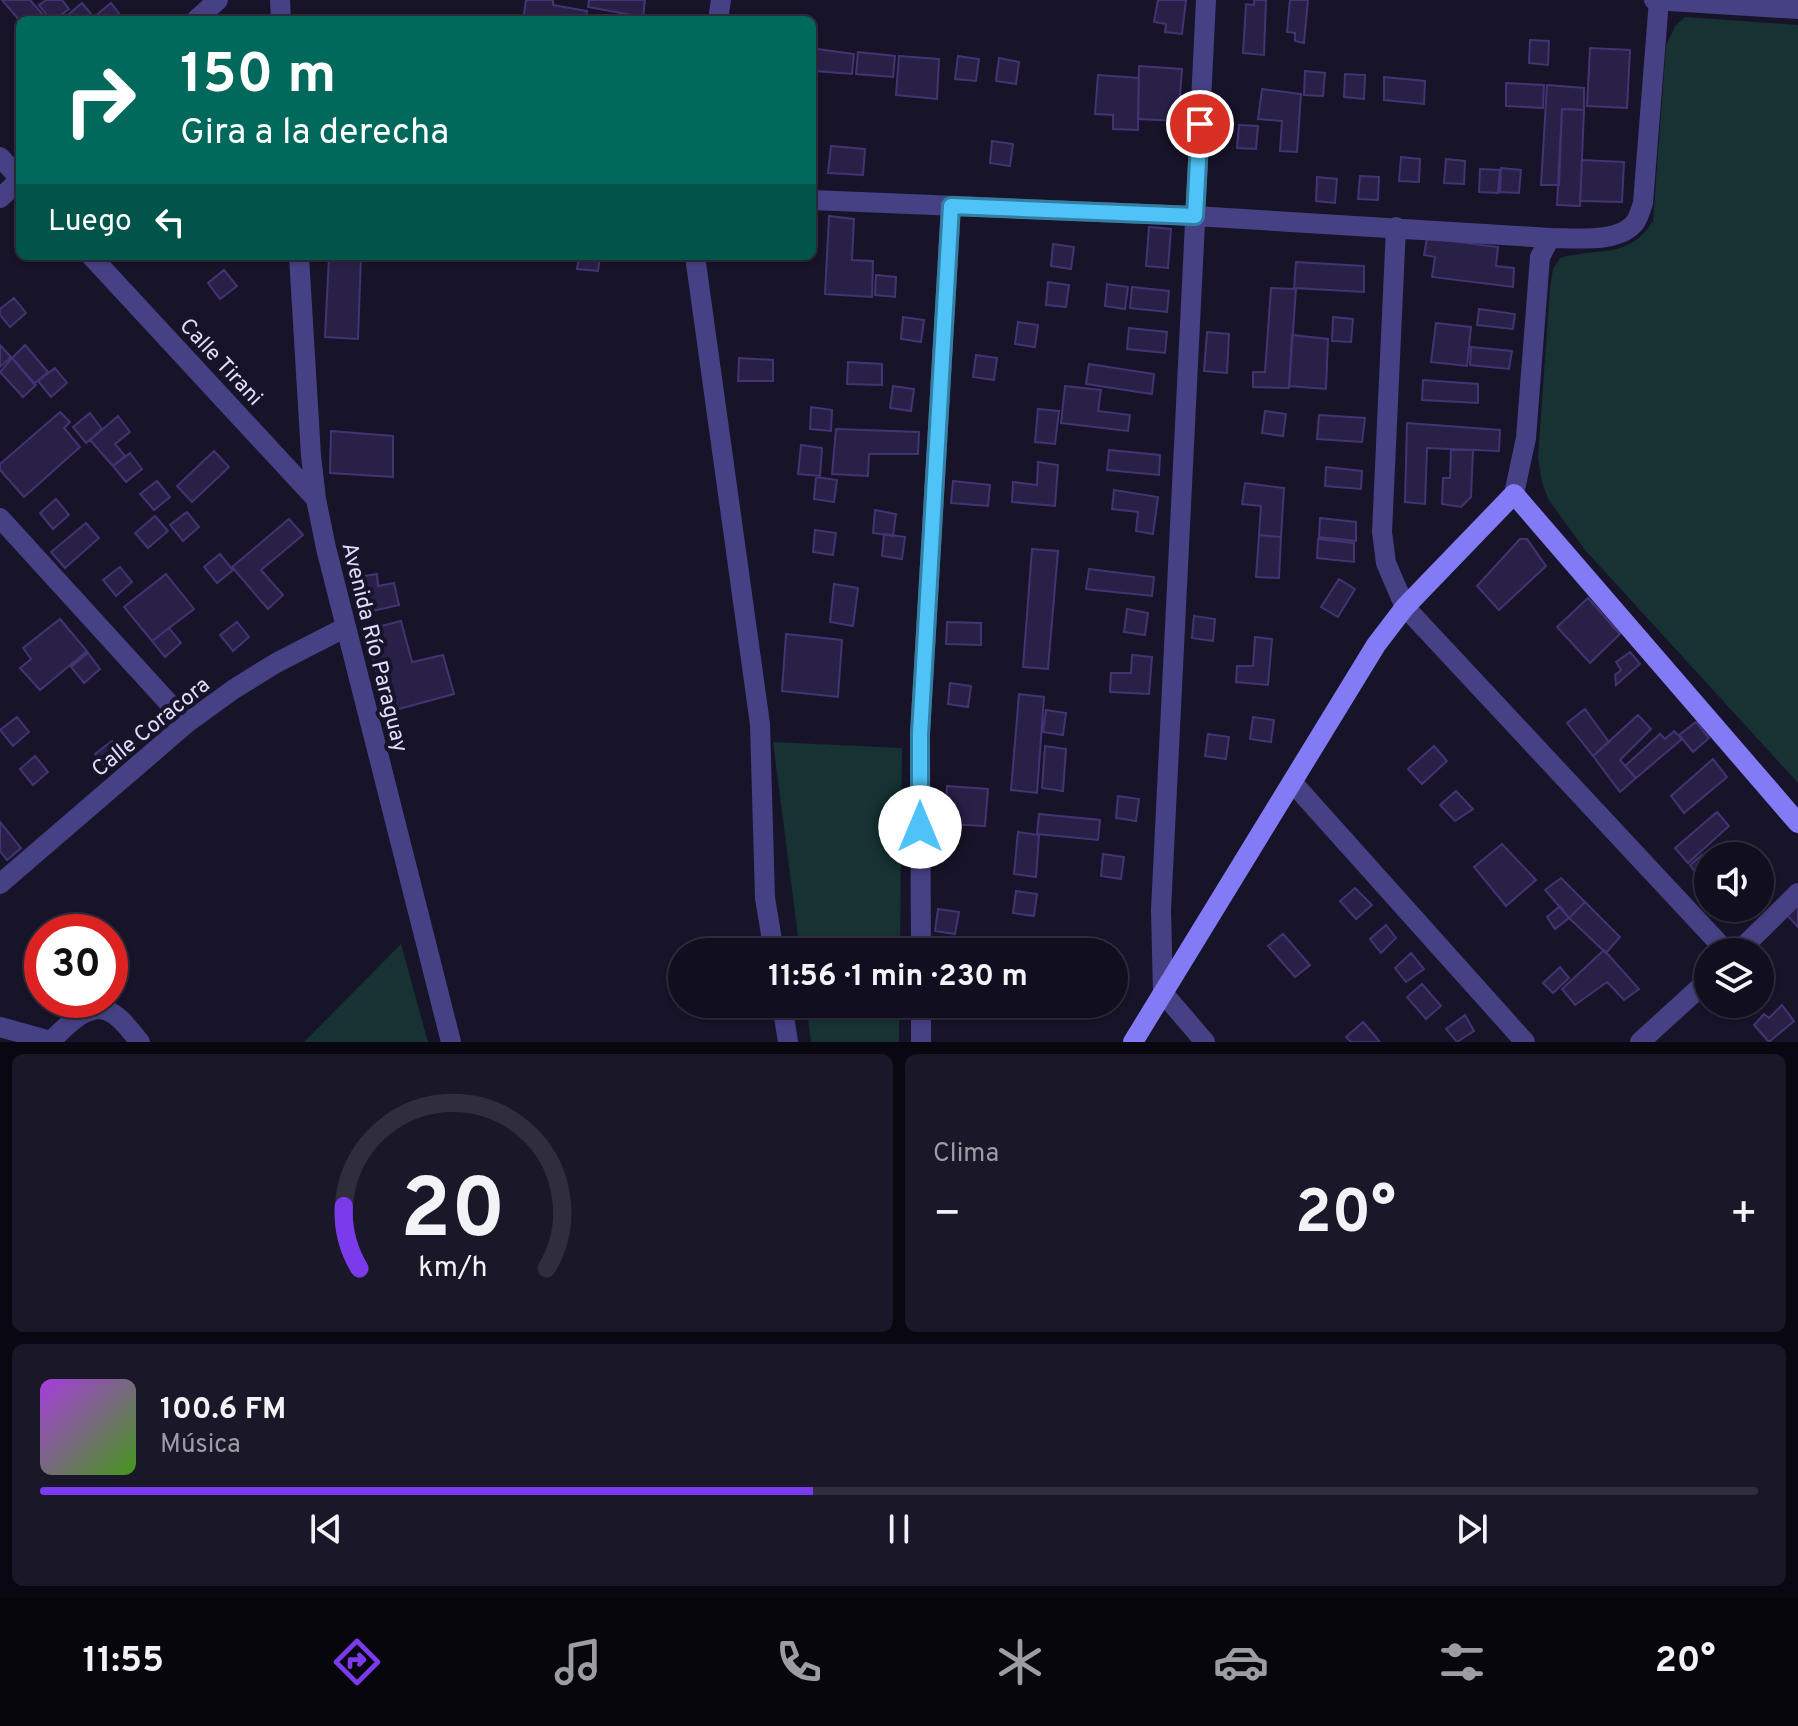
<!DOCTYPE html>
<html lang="es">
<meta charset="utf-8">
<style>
:root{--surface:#110e1f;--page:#1a1728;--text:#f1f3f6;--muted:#9c9ca4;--line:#302e3d;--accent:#7c3aed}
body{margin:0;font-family:Overpass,sans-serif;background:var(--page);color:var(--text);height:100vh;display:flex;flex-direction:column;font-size:30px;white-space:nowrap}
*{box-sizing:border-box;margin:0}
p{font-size:26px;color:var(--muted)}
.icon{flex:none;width:44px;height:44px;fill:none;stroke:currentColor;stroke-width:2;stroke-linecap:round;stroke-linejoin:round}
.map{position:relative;height:1042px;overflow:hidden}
.drawer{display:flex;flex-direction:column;gap:12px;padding:12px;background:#090811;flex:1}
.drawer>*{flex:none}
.hud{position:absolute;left:16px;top:16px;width:800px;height:244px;border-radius:12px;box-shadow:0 2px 6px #0004,0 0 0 2px var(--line);background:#00695c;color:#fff;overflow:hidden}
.tools{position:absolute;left:1694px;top:842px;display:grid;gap:16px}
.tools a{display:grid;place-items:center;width:80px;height:80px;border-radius:50%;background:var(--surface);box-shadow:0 2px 6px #0004,0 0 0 2px var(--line);font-size:40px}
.speed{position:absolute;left:24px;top:914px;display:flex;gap:16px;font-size:40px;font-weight:700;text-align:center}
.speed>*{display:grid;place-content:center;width:104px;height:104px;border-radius:50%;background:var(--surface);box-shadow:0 2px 6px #0004,0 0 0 2px var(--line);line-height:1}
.speed .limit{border:12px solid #d22;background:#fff;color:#111}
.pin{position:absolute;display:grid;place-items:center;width:68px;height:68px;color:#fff;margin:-34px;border:4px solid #fff;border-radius:50%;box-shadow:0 2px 8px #0007}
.me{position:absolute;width:88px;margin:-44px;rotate:0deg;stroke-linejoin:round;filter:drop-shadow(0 0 6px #0008)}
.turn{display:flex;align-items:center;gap:28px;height:168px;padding:0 32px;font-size:36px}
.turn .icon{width:104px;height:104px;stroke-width:2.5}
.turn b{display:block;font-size:56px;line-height:68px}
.then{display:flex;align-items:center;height:76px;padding:0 32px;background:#0003;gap:16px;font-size:30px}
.big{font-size:60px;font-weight:700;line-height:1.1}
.drawer .widget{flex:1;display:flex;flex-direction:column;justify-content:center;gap:12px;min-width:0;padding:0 28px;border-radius:12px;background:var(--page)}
.drawer .dial{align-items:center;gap:0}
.dial svg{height:208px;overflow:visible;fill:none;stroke:var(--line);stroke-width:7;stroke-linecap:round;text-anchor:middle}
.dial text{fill:var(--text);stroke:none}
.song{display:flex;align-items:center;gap:24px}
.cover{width:96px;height:96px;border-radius:12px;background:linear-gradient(135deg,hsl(280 70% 55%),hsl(100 70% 35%))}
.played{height:8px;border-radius:4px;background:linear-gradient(90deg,var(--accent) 45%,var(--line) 45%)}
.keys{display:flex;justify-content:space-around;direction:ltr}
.heat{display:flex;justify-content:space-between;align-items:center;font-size:44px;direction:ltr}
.drawer .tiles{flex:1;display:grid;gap:12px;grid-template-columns:1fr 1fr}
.widget:last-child{grid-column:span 2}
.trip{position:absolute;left:668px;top:938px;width:460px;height:80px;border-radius:40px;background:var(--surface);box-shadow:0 2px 6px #0004,0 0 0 2px var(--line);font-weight:700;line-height:80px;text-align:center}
.tabs{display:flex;height:128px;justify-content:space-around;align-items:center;background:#07060c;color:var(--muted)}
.tabs .icon{width:56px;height:56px}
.tabs .current{color:var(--accent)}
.tabs b{font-size:36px;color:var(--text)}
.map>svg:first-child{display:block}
</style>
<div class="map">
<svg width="1798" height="1042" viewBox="0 0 1798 1042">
<rect width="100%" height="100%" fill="#171329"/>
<!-- green -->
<path fill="#163232" d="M1685 17 1798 25V783L1585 550 1548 499 1542 482 1538 458 1550 287 1553 269 1560 258C1600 246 1627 261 1653 221L1666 46 1675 26Z
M773 742 902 748 900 952H800Z
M401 944 428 1042H304Z
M806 1004H899V1042H811Z"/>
<!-- building -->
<path fill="#292048" stroke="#423472" stroke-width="2" d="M2 0H30L45 17 42 20 20 21Z
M46 0H62L69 9 54 20H51L39 5Z
M526 0H553V5L587 11 586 20H523Z
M589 0H645L643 17 588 7Z
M1158 0H1186L1182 34 1165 32 1166 24 1154 22Z
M1254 0H1266L1264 55 1243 53 1246 4 1254 5Z
M1290 0H1308L1304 43 1295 41V33L1287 32Z
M82 3 96 20H62Z
M111 3 124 20H97L94 17Z
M1530 40 1549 41 1548 65 1529 63Z
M1590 48 1630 50 1627 108 1587 106Z
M817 49 854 54 852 74 815 71Z
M858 52 895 56 893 77 856 74Z
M899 56 939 59 937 99 896 95Z
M958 56 979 59 976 81 955 79Z
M999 58 1019 62 1016 84 996 81Z
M1139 66 1182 69 1178 121 1138 119Z
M1305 71 1325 73 1323 96 1304 95Z
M1345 74 1365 75 1364 99 1344 97Z
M1098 75 1139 78 1138 130 1113 129V115L1095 114Z
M1384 77 1425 81 1424 104 1384 100Z
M1506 83 1544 85 1543 108 1506 106Z
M1547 85 1584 88V110L1562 109 1559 185H1541Z
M1262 89 1301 94 1297 152 1280 151 1282 121 1258 119Z
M1562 109 1584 110 1580 206 1557 205Z
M1239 125 1258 126 1256 149 1237 148Z
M992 141 1013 144 1010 166 990 163Z
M831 146 865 149 863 175 828 173Z
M1401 157 1420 159 1419 182 1399 181Z
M1446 159 1465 161 1464 184 1444 183Z
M1582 160 1624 162 1622 202 1580 201Z
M1501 168 1521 170 1519 193 1500 192Z
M1480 169 1500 170 1498 193 1479 192Z
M1360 176 1379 177 1378 200 1358 199Z
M1317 177 1337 179 1335 203 1316 201Z
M829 216 854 219 852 260 873 261 872 297 825 294Z
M1149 227 1171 229 1168 268 1146 266Z
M1427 238 1498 247 1496 266 1514 268 1513 287 1432 277 1435 257 1424 255Z
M1053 244 1074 247 1071 269 1051 266Z
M329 256H361L358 339 325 337Z
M579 256H600L598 271 577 269Z
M1296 262 1364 266V292L1294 288Z
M224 270 237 286 220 299 208 283Z
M876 275 896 277 895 297 875 295Z
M1048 282 1069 285 1066 307 1046 305Z
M1107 284 1128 287 1125 309 1105 306Z
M1132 287 1169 291 1167 312 1130 308Z
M1271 288 1296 289 1289 388 1253 387V372H1265Z
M14 298 26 313 10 327 0 315V309Z
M1479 309 1515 314 1513 329 1477 325Z
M903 317 924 320 921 342 901 339Z
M1333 317 1353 319 1351 342 1332 341Z
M1018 322 1038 325 1035 347 1015 344Z
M1436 323 1471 327 1467 366 1431 362Z
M1129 328 1167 332 1165 353 1127 349Z
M1207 332 1229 334 1227 373 1204 371Z
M1292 335 1328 339 1326 389 1289 386Z
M0 345 11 357 0 367Z
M25 345 48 372 34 384 12 358Z
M1471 347 1512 351 1509 369 1470 365Z
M976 355 997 358 994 380 973 377Z
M12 358 36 385 23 397 0 372Z
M739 358 773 360V381H738Z
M848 362 882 364V385L847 384Z
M1089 364 1154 374 1152 394 1086 384Z
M55 368 67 383 51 397 38 381Z
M1423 380 1478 384V403L1422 400Z
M893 386 914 389 911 411 890 408Z
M1065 386 1101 390 1098 411 1130 415 1128 431 1061 423Z
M811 407 832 410 831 431 810 429Z
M1038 409 1059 411 1055 444 1035 442Z
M1265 411 1286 414 1283 436 1262 433Z
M60 412 70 422 64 428 80 447 24 497 0 470V464Z
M90 413 102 429 86 443 73 427Z
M1319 415 1365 418 1362 442 1317 439Z
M118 416 130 432 115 444 125 456 113 466 90 440Z
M1407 423 1500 430 1499 451 1427 448 1425 504 1405 502Z
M836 429 919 432 918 454H869L868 476 832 474Z
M331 431 393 436V477L330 473Z
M801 445 822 448 820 476 798 474Z
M1451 449 1473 450 1471 497 1461 507 1442 504 1443 478H1450Z
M1109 450 1160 455 1159 475 1107 470Z
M214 451 229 467 192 502 177 486Z
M130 453 142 469 126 482 113 466Z
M1038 462 1058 465 1055 506 1012 502 1013 482 1037 485Z
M1326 467 1362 471 1361 489 1325 486Z
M816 477 837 480 834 502 814 499Z
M157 481 170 497 154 510 140 494Z
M953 481 990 485 988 506 951 503Z
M1245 483 1284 488 1281 537 1259 535 1261 506 1242 504Z
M1114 490 1158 497 1153 534 1136 531 1138 512 1112 509Z
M56 499 69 515 53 529 40 513Z
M875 510 896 514 893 536 873 533Z
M187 512 199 527 183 541 170 525Z
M155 516 168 531 148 548 135 533Z
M1320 518 1356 522V541L1319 537Z
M289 519 303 535 261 570 283 595 268 609 232 567Z
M86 523 99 538 65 568 51 552Z
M815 530 836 533 833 555 813 552Z
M884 534 905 537 902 559 882 556Z
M1259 535 1281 537 1279 578 1256 577Z
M1318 539 1354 543V562L1317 558Z
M1520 539H1527L1546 566 1499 610 1477 586Z
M1032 549 1058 551 1048 669 1023 667Z
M220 554 233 570 217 583 204 567Z
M120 567 132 582 116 596 103 580Z
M1089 569 1154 577 1152 596 1086 589Z
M166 574 194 609 152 641 124 607Z
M377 574 378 586 394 583 399 605 359 614 352 578Z
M1339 579 1355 589 1338 617 1321 607Z
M834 584 858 588 853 626 830 622Z
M1588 598 1620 634 1590 663 1557 627Z
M1127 609 1148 613 1145 635 1124 632Z
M1194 616 1215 619 1213 641 1192 638Z
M60 619 87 651 40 690 20 668 31 659 23 648Z
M401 621 412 662 443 655 454 694 388 712 365 630Z
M237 622 249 637 233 651 220 635Z
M947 622 981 623V645L946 644Z
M169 628 181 643 165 657 152 641Z
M786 634 842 640 838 697 782 691Z
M1255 637 1272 639 1268 685 1236 682 1237 666H1253Z
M1630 652 1640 664 1616 685 1615 675 1621 670 1616 662Z
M88 653 100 669 84 683 71 667Z
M1132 655 1152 657 1149 694 1110 692 1111 673H1131Z
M950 683 971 686 968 707 948 704Z
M1019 694 1044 697 1037 793 1011 790Z
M1585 709 1609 742 1593 756 1567 723Z
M1046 710 1066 713 1063 735 1043 732Z
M1638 715 1651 729 1620 760 1636 778 1620 792 1593 756Z
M17 717 29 732 13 746 0 730Z
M1253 717 1274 720 1271 742 1250 739Z
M1696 722 1709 738 1693 752 1679 735Z
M1674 731 1682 739 1636 778 1625 766 1660 734 1665 739Z
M1208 734 1229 737 1226 759 1205 756Z
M112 741 124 756 108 770 95 754Z
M1045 746 1066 749 1063 791 1042 788Z
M1434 746 1447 761 1422 784 1408 769Z
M35 756 48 772 33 785 20 769Z
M1713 759 1727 777 1684 813 1671 796Z
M947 786 988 789 985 826 944 824Z
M1456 791 1473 809 1455 821 1440 805Z
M1118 796 1139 799 1136 821 1116 818Z
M1717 812 1729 826 1688 863 1675 848Z
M1039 814 1100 820 1098 840 1037 834Z
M0 822 21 848 7 860 0 851Z
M1018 832 1039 835 1036 877 1014 874Z
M1502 844 1536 880 1506 906 1474 867Z
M1103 854 1124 857 1121 879 1101 876Z
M1702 855 1708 862V872L1699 877 1690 865Z
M1561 878 1585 902 1569 918 1545 890Z
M1355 888 1372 905 1356 919 1340 901Z
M1016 891 1037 894 1034 916 1013 913Z
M1585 902 1620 937 1606 953 1569 918Z
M1798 902V927L1784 912Z
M1560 906 1569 918 1555 929 1547 917Z
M938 909 959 912 955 934 935 931Z
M1386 925 1396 938 1381 953 1370 939Z
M1283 934 1310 965 1295 977 1268 946Z
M1604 950 1639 989 1624 1000 1607 982 1575 1005 1562 989Z
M1411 953 1424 969 1406 982 1395 968Z
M1560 967 1569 978 1553 993 1543 983Z
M1422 984 1441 1006 1426 1019 1407 997Z
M1782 1005 1794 1021 1769 1042 1754 1025 1764 1014 1769 1018Z
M1465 1015 1474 1031 1457 1042 1446 1029Z
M1363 1022 1380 1042H1351L1346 1037Z"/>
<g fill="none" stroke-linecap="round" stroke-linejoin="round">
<!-- street -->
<path stroke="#464184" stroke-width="20" d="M280 0 281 20
M1654 0 1798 9
M196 20 218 0
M718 20 721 0
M0 157 20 179
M0 198 20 180
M812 200 1195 216 1550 238
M1396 227 1382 532 1386 563 1405 607 1727 952
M91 256 316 499
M299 256 311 456 316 499 326 548 451 1042
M695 256 760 724 765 898 774 952
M1514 494 1526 438 1540 257 1550 238C1574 238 1621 244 1636 221 1639 216 1641 209 1643 203L1659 0
M0 518 187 723
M1292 782 1525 1042
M0 884 187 723 234 689 276 663 346 627
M921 952 920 734 951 206
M1738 952 1798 893
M782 1004 788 1042
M921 1004V1042
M0 1027 50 1041
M50 1042C64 1029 86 1002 108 1011 121 1016 131 1032 140 1042
M1205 1042 1163 993 1161 910 1206 0
M1640 1042 1708 980"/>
<!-- secondary -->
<path stroke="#827bf5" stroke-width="20" d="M1133 1042 1376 645 1405 607 1514 494 1798 823"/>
</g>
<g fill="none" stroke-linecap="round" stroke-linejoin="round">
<defs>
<path id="route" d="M920 827V734L951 206 1195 216 1200 124"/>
</defs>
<!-- route casing -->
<use href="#route" stroke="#337fa1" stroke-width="20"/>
<!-- route -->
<use href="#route" stroke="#4fc3f7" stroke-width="14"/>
</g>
<g text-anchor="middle" stroke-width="8" stroke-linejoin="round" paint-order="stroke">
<!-- street labels -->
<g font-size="22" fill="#e1ddfc" stroke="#171329">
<text transform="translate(222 361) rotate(47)" y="8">Calle Tirani</text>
<text transform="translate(376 647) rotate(76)" y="8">Avenida Río Paraguay</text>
<text transform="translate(150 726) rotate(-39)" y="8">Calle Coracora</text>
</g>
</g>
</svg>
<div class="tools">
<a><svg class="icon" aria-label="sound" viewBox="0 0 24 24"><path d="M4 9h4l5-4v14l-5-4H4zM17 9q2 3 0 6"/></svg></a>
<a><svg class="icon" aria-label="layers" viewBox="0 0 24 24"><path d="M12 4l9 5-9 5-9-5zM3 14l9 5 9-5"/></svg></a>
</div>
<div class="speed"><div class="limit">30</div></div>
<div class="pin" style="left:1200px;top:124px;background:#d93025"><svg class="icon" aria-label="arrive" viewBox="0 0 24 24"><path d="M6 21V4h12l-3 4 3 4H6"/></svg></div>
<svg class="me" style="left:920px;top:827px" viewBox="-20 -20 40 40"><circle r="19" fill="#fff"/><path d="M0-13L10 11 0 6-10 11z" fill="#4fc3f7"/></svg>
<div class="trip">11:56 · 1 min · 230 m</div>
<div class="hud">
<div class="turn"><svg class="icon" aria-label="right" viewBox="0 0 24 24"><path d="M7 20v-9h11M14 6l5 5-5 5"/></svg><div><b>150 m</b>Gira a la derecha</div></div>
<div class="then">Luego<svg class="icon" aria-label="left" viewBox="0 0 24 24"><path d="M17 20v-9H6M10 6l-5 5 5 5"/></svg></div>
</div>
</div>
<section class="drawer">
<div class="tiles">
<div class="widget dial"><svg viewBox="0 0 100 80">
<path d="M14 69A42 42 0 1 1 86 69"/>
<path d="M14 69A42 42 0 0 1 8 45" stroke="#7c3aed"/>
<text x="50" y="56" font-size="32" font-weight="700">20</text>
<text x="50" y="72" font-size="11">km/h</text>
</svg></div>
<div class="widget"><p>Clima</p>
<div class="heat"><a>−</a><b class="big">20°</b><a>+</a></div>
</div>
<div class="widget">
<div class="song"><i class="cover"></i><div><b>100.6 FM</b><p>Música</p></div></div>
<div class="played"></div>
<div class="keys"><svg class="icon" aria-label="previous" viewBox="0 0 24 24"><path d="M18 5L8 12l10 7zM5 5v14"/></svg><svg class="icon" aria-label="pause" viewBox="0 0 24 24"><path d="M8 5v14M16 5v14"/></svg><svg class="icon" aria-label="next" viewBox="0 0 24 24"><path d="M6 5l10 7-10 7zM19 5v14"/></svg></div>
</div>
</div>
</section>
<nav class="tabs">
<b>11:55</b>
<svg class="icon current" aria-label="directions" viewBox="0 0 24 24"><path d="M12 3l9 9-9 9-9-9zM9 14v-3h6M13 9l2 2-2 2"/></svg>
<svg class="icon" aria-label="music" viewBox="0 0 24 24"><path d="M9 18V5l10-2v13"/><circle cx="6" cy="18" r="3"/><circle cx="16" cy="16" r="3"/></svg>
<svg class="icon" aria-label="phone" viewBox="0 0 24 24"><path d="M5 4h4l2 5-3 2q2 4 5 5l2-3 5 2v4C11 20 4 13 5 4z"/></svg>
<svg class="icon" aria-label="climate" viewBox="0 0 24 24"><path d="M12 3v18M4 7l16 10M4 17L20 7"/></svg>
<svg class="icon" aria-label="car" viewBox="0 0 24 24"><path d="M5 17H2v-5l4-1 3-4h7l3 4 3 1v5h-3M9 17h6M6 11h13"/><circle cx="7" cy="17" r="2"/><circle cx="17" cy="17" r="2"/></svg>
<svg class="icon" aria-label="filters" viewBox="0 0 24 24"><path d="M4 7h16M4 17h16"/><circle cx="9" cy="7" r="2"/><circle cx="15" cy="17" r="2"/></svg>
<b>20°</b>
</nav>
